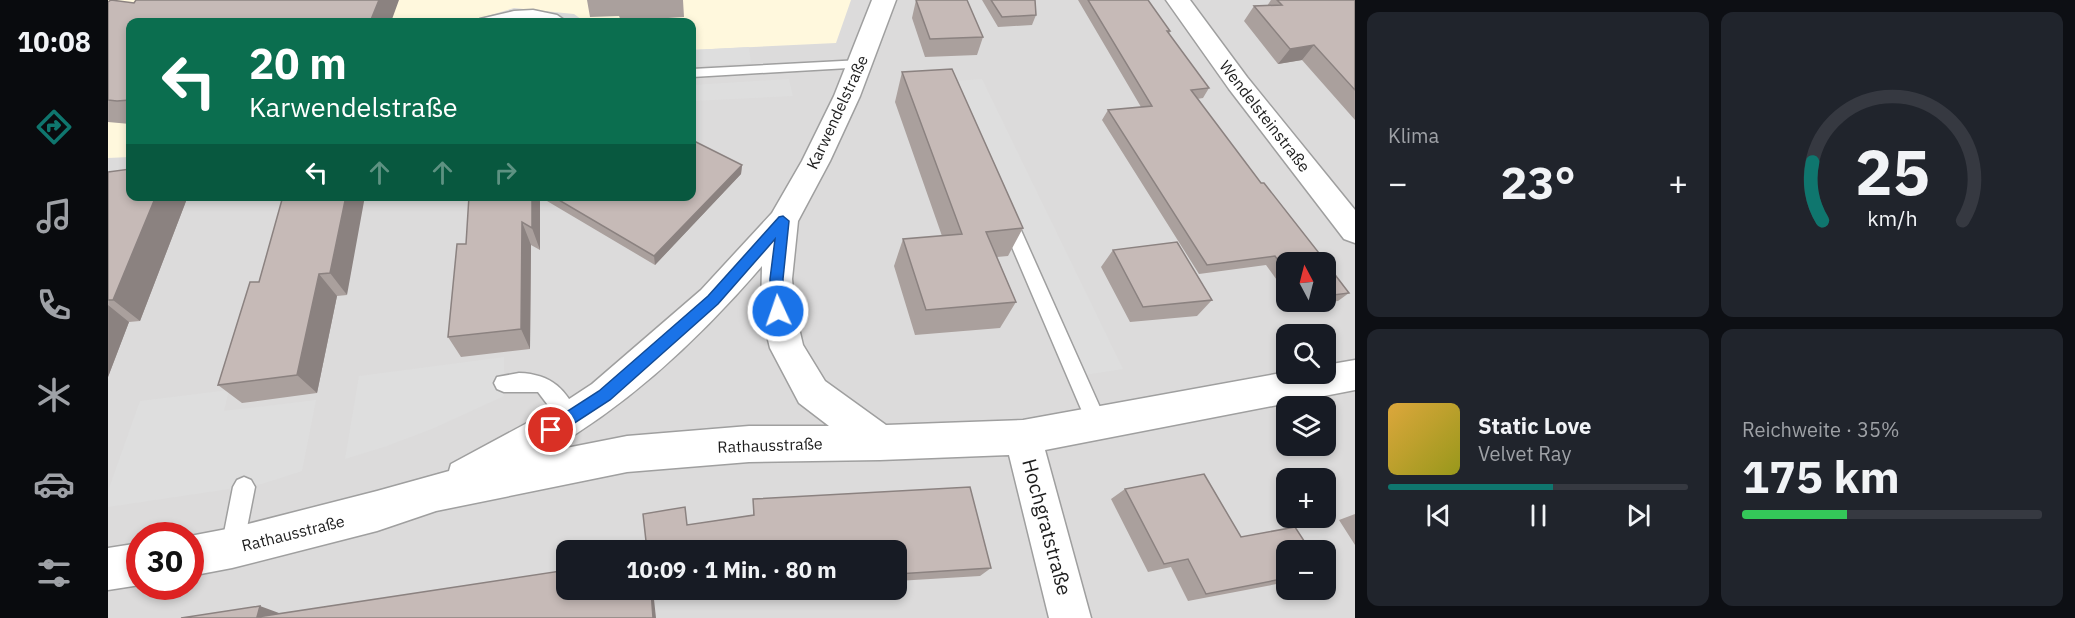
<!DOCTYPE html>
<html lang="de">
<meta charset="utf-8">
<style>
:root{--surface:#171b24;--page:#20242c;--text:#f1f3f6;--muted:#9ea1a6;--line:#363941;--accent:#0f766e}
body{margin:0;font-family:"IBM Plex Sans",sans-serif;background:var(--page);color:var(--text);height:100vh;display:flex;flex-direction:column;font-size:22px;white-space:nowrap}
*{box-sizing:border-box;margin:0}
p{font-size:20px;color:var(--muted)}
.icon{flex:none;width:33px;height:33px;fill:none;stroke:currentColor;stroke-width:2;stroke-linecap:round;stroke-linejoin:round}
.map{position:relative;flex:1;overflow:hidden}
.panel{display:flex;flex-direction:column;gap:12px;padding:12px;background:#0d0f14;width:720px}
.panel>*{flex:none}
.hud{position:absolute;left:18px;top:18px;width:570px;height:183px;border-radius:12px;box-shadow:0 3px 9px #0003;background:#0b6e4f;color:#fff;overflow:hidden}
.needle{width:39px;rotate:353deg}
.tools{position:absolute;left:1168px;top:252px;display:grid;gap:12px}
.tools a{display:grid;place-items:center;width:60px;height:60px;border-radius:12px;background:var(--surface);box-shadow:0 3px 9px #0003;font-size:30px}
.speed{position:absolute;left:18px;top:522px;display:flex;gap:12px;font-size:30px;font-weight:700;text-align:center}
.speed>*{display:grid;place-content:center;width:78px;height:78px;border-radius:50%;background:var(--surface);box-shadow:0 3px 9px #0003;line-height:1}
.speed .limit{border:9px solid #d22;background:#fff;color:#111}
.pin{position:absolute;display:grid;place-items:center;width:51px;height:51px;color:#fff;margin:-26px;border:3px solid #fff;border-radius:50%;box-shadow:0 2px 6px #0007}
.me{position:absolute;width:66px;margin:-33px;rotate:357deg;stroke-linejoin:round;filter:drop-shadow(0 0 4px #0008)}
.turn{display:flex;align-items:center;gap:21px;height:126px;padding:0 24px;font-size:27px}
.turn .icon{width:78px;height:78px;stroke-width:2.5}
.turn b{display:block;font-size:42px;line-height:51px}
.lanes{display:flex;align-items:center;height:57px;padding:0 24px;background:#0003;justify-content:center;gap:30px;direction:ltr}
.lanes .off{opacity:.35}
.big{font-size:45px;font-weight:800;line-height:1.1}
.panel .widget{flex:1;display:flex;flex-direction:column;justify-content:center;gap:9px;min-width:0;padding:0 21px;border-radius:12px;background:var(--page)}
.panel .dial{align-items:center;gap:0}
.dial svg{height:156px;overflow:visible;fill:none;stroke:var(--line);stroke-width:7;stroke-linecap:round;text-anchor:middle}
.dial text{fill:var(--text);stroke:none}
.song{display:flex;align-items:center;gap:18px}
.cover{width:72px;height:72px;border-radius:9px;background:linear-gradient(135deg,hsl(40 70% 55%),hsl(60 70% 35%))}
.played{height:6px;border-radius:3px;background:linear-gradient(90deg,var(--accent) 55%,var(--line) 55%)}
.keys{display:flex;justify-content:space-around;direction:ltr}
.heat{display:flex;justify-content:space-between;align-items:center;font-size:33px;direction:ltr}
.charge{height:9px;border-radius:4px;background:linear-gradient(90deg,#34c759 35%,var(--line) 0)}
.panel .tiles{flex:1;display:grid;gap:12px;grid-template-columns:repeat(2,1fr)}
.trip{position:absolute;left:448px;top:540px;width:351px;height:60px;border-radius:12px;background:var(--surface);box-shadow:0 3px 9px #0003;font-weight:800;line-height:60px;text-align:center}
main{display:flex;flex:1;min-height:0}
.tab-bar{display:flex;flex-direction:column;width:108px;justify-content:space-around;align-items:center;background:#090b0e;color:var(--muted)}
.tab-bar .icon{width:42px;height:42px}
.tab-bar .on{color:var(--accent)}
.tab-bar b{font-size:27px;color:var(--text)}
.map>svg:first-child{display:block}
</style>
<main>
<nav class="tab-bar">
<b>10:08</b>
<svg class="icon on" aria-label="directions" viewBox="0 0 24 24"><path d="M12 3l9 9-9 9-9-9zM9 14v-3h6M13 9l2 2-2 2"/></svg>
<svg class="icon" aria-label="music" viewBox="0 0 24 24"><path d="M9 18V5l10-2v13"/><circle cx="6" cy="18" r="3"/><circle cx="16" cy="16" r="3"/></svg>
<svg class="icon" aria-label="phone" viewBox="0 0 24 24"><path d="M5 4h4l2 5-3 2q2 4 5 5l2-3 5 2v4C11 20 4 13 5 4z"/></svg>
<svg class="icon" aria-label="climate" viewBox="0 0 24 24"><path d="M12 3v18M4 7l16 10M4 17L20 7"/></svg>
<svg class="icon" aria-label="car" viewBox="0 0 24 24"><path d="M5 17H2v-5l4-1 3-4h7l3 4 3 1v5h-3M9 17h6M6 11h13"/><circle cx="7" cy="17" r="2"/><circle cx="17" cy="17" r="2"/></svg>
<svg class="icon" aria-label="filters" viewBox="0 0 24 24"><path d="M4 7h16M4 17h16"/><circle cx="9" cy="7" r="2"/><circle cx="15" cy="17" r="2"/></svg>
</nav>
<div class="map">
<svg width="1247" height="618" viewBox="0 0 1247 618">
<rect width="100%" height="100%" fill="#efe9e4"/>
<!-- residential -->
<path fill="#dcdbdb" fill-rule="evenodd" d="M0 0H1247V618H0ZM22 22H584V196H22ZM1179 262H1218V302H1179ZM1179 334H1218V374H1179ZM1179 406H1218V446H1179ZM1179 478H1218V518H1179ZM32 536H82V586H32ZM459 550H789V590H459ZM1179 550H1218V590H1179Z"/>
<!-- education -->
<path fill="#fff8dd" d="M0 0H743L728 43 584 50V22H477L466 14 406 8 366 20 335 22H22V157L0 158Z"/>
<!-- parking -->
<path fill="#dedede" d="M641 47 643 63 584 66V50Z
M681 79 685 96 584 101V85Z
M874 79 1015 369 976 375 846 81Z
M396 357V396L326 428 279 446 237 459 251 376Z
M121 390 116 411 208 400 194 471 154 484 0 507V491L32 401Z"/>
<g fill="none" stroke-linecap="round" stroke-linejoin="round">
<defs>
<path id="lane" d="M425 10 449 15 459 22C445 24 432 18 417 18 401 18 386 24 371 22L372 19 406 11Z
M753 60 758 61 760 64 758 67 584 77V69Z
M900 213 906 215 908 219 999 423 996 430 989 432 982 430 979 423 892 219 894 215Z
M411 373C444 374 459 390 472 419L469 425 462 428 455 425 430 392H396L389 389 386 383 389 377Z
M136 477 143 480 147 487 135 548 132 556 124 559 116 556 113 548 125 487 129 480Z"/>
<path id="street" d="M764 0H788L752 96 722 161 690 221 684 279 687 311 695 345 717 381 778 425 915 420 1179 372 1218 374V365L1247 360V390L937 450 983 618H941L901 455 772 460 641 462 519 472 328 511 269 531 124 568 82 576V536L124 528 269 491 341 471 343 464 449 407 484 384 593 290 664 213 694 161 726 96ZM654 266 653 311 662 348 691 403 721 426H641L519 436 438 452C521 405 592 338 654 266Z
M1058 0H1082L1139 77 1247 210V243L1236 239 1121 89Z
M32 543V585L0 590V548Z"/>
</defs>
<!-- lane casing -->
<use href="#lane" stroke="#9f9f9f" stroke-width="3"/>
<!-- street casing -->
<use href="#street" stroke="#9f9f9f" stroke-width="3"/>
<!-- lane -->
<use href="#lane" fill="#fff" fill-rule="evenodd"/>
<!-- street -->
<use href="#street" fill="#fff" fill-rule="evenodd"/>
</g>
<!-- wall -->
<path fill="#aaa09d" d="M479 0H575L576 17 513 21 511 16 482 17Z
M808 0 875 37 869 55 817 57 804 18Z
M874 0H927L928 15 924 25 890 27Z
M970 0H1040L1062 31 1061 34 1101 88 1095 98 1089 99 1179 262V294L1158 265 1091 274 994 120 1000 110 1033 107Z
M1163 0H1247V120L1194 60 1170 64 1136 21 1146 6H1159Z
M0 2 22 22V124L0 122Z
M794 72 915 228 900 256 889 257 908 302 892 328 807 335 786 266 795 239 834 236 787 102Z
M634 165 633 174 547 265 439 201 437 196H584Z
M0 172 22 196H80L32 321 21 322 0 377Z
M175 196 239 295 229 296 209 393 134 403 110 385 151 282Z
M432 196V250L423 245 422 349 353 357 340 337Z
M1005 250 1104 300 1089 316 1022 322 993 267Z
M1218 263 1241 293 1230 301 1188 306 1184 302H1218Z
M1017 489 1133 537 1179 550V582L1080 601 1063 567 1040 572 1003 499Z
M645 499 883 568 872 576 789 581V550L579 525 645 515Z
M1247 514V545L1231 520Z"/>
<!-- shaded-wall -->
<path fill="#8b8280" d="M271 0H291L283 22H262Z
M1206 45 1194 60 1170 64 1182 49Z
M634 165 633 174 547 265 546 256Z
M48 196H80L32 321 5 300Z
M238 196H257L239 295 222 273Z
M424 196H432V250L424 228Z
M414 222 423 245 422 349 413 329Z
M211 274 229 296 209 393 189 375Z
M0 305 21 322 0 377Z
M543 590H545L548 618H545Z
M152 606 171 613 169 618 149 617Z"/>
<!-- building -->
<path fill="#c6bab7" stroke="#8b8280" stroke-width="1.5" d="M3 0 26 3 28 0H271L262 22H22V100L9 101 0 100V2Z
M808 0H859L875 37 822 39Z
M883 0H927L928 15 894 17Z
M980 0H1040L1062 31H1059L1101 88 1083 90 1153 183H1156L1218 262H1179V273L1167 256 1099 265 1000 110 1044 106Z
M1169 0H1247V90L1206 45 1182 49 1146 6 1174 5Z
M844 69 915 228 878 232 908 302 818 310 795 239 854 234 794 72Z
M584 140 634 165 546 256 444 196H584Z
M22 169V196H48L5 300H0V172Z
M175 196H238L222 273 211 274 189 375 110 385 142 282H151Z
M361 196H424V228L414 222 413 329 340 337 349 244H358Z
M1069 242 1104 300 1035 307 1005 250Z
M1218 263 1241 293 1218 296Z
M1096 474 1133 537 1187 527 1202 550H1179V578L1098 594 1080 559 1056 564 1017 489Z
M862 487 883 568 789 574V550H539L535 514 577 507 579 525 646 515 645 499Z
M459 570V590H543L545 618H73L152 606 149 617Z"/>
<!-- route -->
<path fill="#1a73e8" stroke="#114b97" stroke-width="1.5" d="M675 216 681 221 675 279 677 311 675 315H665L663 311 662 279 667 239 610 304 502 400 448 435 443 437 438 435 435 430 438 425 491 391 600 296 671 217Z"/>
<g text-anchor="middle" stroke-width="4.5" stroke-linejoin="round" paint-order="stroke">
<!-- street labels -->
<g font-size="16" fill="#1e1e1e" stroke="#fff">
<text transform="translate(729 112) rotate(-65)" y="6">Karwendelstraße</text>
<text transform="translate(1157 116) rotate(52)" y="6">Wendelsteinstraße</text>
<text transform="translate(662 445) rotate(-2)" y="6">Rathausstraße</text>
<text transform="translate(185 533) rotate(-14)" y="6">Rathausstraße</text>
</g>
<!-- near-street labels -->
<g font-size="20" fill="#1e1e1e" stroke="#fff">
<text transform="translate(939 527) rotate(75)" y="7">Hochgratstraße</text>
</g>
</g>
</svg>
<div class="tools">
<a><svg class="needle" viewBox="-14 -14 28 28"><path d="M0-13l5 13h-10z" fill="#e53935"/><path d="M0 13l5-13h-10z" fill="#9ea1a6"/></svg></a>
<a><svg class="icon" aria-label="search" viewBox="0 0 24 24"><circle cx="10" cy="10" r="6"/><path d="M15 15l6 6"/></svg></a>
<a><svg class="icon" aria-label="layers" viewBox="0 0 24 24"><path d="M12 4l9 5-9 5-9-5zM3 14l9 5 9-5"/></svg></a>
<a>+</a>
<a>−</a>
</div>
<div class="speed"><div class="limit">30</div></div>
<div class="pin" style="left:443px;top:430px;background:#d93025"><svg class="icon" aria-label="arrive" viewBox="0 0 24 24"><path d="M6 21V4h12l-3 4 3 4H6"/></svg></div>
<svg class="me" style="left:670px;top:311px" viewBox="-20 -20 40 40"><circle r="17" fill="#1a73e8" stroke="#fff" stroke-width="3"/><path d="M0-11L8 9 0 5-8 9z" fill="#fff"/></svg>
<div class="trip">10:09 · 1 Min. · 80 m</div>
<div class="hud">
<div class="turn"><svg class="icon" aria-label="left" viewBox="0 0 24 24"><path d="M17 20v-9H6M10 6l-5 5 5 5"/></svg><div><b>20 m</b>Karwendelstraße</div></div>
<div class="lanes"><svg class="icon" aria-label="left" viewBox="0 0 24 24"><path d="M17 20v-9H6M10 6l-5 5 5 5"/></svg><svg class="icon off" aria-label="ahead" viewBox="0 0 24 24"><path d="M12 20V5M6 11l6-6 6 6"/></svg><svg class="icon off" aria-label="ahead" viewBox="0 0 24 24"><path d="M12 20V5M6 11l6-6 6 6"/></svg><svg class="icon off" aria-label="right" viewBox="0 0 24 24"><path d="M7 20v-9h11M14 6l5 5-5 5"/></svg></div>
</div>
</div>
<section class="panel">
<div class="tiles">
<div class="widget"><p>Klima</p>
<div class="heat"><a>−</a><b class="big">23°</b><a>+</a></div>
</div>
<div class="widget dial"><svg viewBox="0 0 100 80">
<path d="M14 69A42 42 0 1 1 86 69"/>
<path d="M14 69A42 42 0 0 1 9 39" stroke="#0f766e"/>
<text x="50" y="56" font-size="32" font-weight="700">25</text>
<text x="50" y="72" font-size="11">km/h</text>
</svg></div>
<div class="widget">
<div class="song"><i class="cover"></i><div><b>Static Love</b><p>Velvet Ray</p></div></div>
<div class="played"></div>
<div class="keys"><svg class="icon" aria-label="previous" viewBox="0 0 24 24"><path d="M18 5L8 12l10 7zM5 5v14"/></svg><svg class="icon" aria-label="pause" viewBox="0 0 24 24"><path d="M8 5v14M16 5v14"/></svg><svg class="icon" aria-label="next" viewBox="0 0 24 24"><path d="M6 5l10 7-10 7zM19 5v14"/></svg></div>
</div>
<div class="widget"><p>Reichweite · 35%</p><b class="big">175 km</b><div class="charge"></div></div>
</div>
</section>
</main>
